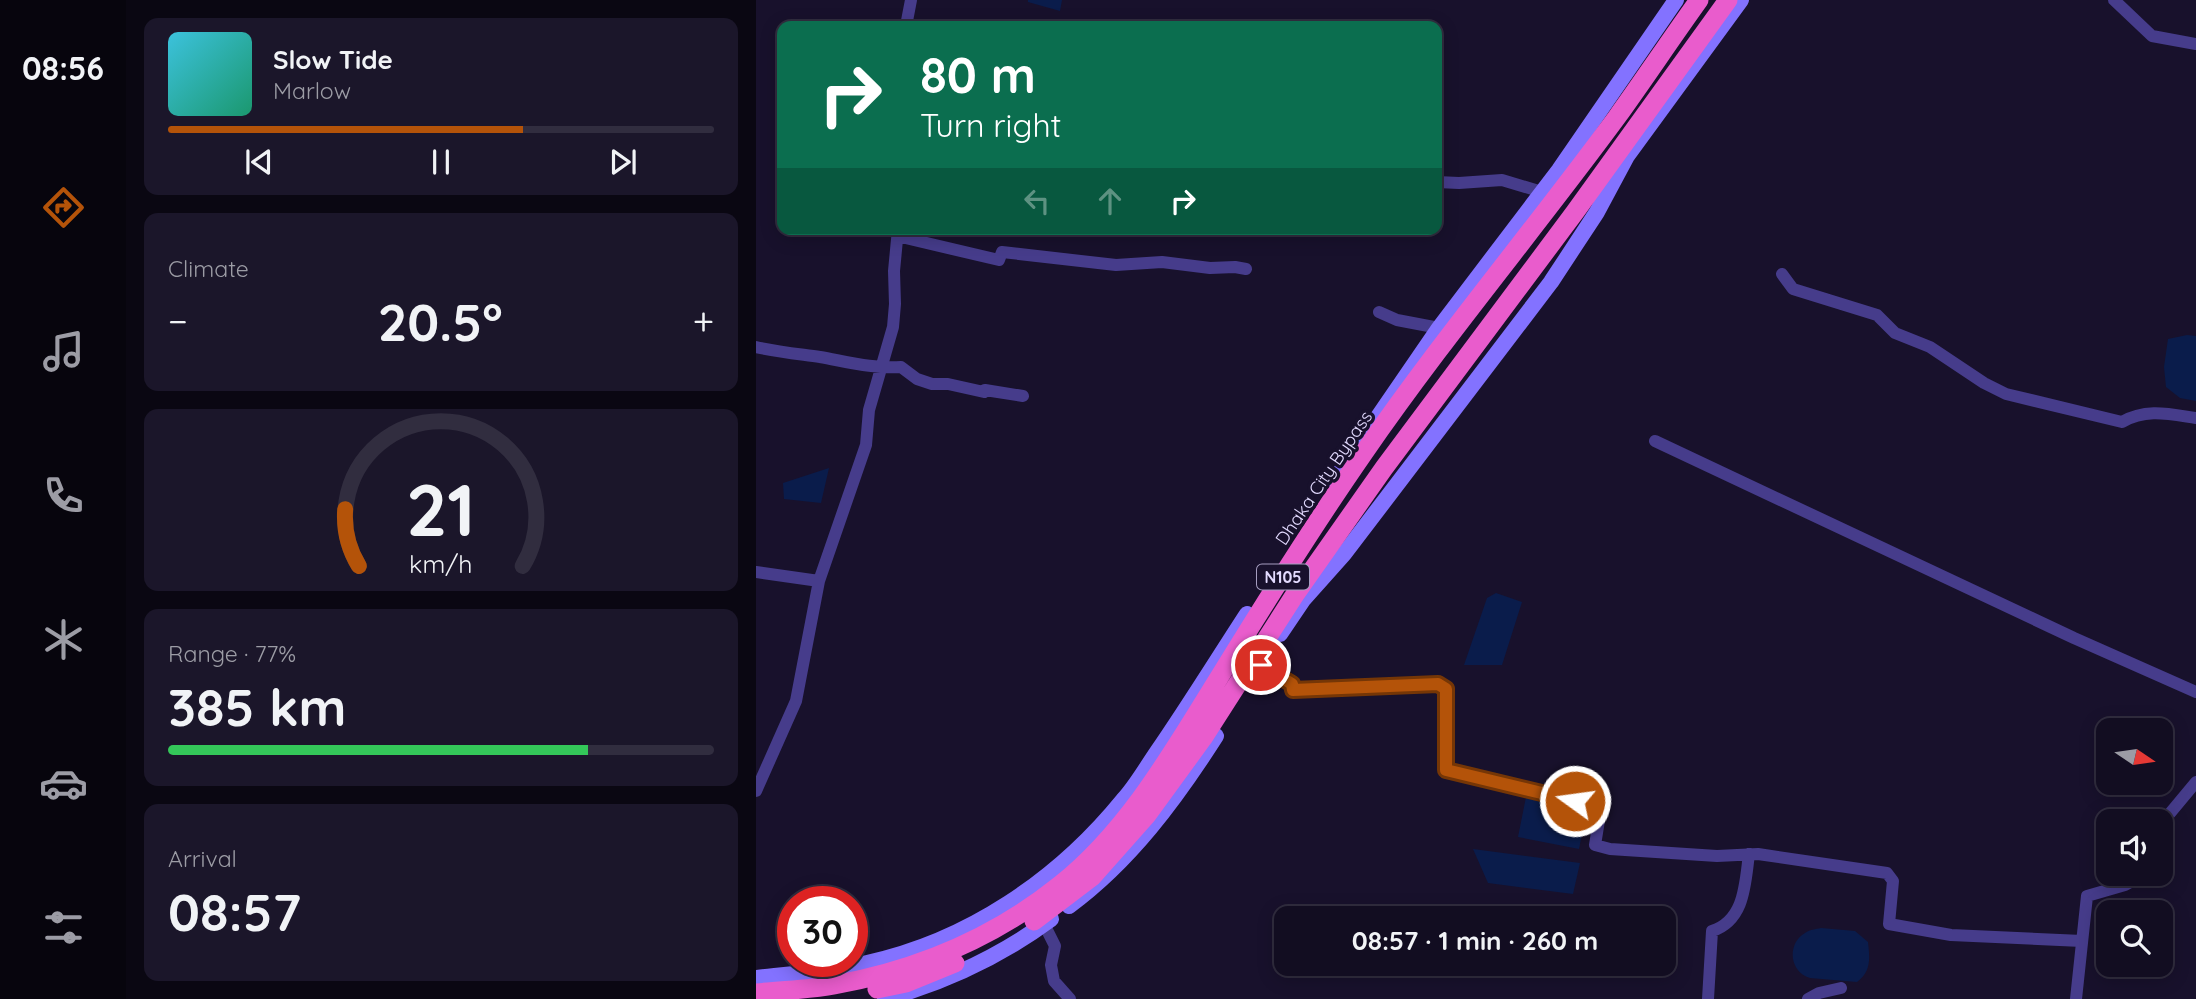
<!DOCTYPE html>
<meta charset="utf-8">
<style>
:root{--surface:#120d21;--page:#1b162a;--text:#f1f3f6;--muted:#9c9ca5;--line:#312d3f;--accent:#b45309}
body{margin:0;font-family:Quicksand,sans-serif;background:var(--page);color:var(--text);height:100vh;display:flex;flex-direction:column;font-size:26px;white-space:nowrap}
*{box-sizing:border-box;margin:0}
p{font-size:23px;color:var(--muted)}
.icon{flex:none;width:38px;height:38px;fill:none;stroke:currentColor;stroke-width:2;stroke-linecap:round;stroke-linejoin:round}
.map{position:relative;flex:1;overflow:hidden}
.side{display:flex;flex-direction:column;gap:18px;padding:18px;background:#0a0712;width:630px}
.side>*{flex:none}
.hud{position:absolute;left:21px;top:21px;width:665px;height:214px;border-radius:14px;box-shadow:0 4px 18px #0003,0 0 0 2px var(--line);background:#0b6e4f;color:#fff;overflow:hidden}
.needle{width:46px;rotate:103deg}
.controls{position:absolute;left:1340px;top:718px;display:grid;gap:14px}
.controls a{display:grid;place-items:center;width:77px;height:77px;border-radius:14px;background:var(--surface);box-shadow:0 4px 18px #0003,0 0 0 2px var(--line);font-size:35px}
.speed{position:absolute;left:21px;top:886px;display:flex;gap:14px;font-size:35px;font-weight:700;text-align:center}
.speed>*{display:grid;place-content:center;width:91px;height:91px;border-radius:50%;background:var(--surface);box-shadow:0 4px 18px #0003,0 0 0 2px var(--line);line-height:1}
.speed .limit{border:10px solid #d22;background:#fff;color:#111}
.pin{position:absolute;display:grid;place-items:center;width:60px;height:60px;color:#fff;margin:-30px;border:4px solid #fff;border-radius:50%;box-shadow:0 2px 7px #0007}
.me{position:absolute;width:77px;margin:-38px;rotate:284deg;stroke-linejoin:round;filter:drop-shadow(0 0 5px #0008)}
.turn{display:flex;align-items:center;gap:24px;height:147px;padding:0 28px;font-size:32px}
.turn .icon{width:91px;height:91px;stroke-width:2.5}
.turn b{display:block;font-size:49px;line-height:60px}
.lanes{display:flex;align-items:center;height:66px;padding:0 28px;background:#0003;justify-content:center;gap:35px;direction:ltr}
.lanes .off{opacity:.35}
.big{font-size:52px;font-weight:700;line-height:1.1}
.side .tile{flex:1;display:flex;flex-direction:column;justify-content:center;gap:10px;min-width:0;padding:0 24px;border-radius:14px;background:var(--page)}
.side .dial{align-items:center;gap:0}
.dial svg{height:182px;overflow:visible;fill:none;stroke:var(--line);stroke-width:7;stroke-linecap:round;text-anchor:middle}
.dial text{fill:var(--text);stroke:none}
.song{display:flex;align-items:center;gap:21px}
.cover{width:84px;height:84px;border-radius:10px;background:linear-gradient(135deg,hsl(190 70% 55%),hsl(160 70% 35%))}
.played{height:7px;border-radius:4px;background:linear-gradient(90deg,var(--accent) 65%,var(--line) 65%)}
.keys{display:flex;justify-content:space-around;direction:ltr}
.heat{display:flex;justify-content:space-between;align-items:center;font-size:38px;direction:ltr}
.charge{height:10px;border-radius:5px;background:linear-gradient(90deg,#34c759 77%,var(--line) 0)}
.trip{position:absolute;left:518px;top:906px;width:402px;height:70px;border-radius:14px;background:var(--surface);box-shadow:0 4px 18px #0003,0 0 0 2px var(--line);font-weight:700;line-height:70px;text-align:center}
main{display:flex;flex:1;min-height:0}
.tab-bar{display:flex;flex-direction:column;width:126px;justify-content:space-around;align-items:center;background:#07050d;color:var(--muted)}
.tab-bar .icon{width:49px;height:49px}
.tab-bar .selected{color:var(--accent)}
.tab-bar b{font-size:32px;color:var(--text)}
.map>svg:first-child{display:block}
</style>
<main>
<nav class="tab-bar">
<b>08:56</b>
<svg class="icon selected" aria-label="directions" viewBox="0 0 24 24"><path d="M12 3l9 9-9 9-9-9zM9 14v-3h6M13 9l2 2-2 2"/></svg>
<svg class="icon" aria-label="music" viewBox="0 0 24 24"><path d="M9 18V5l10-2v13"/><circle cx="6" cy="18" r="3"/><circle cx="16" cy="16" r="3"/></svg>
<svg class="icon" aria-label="phone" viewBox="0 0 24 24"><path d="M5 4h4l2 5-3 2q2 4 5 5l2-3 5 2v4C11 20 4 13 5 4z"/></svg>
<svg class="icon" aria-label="climate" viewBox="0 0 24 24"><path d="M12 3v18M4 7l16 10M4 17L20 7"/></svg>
<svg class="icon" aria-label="car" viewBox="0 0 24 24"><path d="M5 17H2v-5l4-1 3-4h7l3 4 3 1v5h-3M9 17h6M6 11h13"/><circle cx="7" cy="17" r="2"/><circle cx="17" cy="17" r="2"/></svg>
<svg class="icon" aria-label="filters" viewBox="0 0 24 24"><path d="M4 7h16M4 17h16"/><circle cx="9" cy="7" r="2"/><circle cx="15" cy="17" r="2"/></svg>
</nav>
<section class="side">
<div class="tile">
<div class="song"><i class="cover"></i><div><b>Slow Tide</b><p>Marlow</p></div></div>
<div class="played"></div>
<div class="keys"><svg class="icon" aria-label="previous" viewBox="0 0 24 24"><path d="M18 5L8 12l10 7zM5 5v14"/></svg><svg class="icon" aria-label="pause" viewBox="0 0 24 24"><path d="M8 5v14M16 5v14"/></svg><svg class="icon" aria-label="next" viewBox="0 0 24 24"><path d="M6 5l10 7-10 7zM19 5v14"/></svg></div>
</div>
<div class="tile"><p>Climate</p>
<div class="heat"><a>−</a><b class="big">20.5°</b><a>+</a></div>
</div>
<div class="tile dial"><svg viewBox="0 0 100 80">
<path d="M14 69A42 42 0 1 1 86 69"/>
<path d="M14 69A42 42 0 0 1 8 44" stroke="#b45309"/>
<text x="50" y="56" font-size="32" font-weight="700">21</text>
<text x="50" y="72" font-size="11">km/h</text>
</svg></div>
<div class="tile"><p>Range · 77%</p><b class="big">385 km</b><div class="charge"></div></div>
<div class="tile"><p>Arrival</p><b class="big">08:57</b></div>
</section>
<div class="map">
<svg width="1440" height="999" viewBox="0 0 1440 999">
<rect width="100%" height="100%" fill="#18112c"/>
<!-- water -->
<path fill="#0a1c4b" d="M272 0H306L304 11 272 2Z
M1431 335 1440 336V401L1424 398 1410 387 1408 367 1412 339Z
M73 468 65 503 28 499 27 483Z
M740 593 766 602 746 665H708L731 598Z
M770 797 831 809 823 849 762 837Z
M717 849 824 863 817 894 732 883Z
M1065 928 1099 931 1112 942C1114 959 1115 972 1101 982L1054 978C1034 973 1030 944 1049 933 1053 930 1060 929 1065 928Z"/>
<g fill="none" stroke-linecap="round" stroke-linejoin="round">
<!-- minor -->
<path stroke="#463c8b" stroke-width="12" d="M1358 0 1396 36 1440 44
M150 26 155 0
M681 182 703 183 746 180 786 192
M141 236 243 260 246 252 360 265 406 262 454 268 479 267 490 269
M1026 274 1037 289 1121 315 1139 333 1174 347 1228 383 1250 394 1366 422C1390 408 1413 414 1440 418
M623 312 641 320 683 328
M0 347C22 352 43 354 64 357 92 362 118 369 145 367L161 379 176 384H192L228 392 229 390 267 396
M899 441 1318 638 1440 692
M0 572 63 581
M505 665 536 684 537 690 683 684 689 689 690 770 845 808 839 845 854 849 961 856 1002 854 1131 873 1137 881 1133 924 1195 935 1326 941
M0 791 40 701 63 581 110 445 113 410 137 327 139 304 138 271 142 229
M1405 824 1440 782
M288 924 299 946 295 965 298 981 314 999
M952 999 956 931C989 920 989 884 993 854
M1052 999 1063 993 1085 988
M1320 999 1331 896 1369 885 1391 873"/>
<!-- secondary -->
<path stroke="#8372ff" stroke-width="16" d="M578 481 683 328 803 170 920 0
M524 634 547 600 588 554 795 282 841 212 871 156 985 0
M313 906C374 861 419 800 460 736
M0 978C37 974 74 971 111 963 212 941 302 880 367 800 380 786 390 768 401 752 432 707 461 660 491 614
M129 999C189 982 245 956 295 919"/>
<!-- trunk -->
<path stroke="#e95ccc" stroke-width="19" d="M278 921 336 877 391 815 447 738 538 596 628 468 819 212 972 0
M121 989 150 983 199 963
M0 993C26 990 53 990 78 985 161 970 238 938 304 885 373 830 418 750 464 676 510 601 557 526 607 454 687 338 778 230 861 117 889 78 915 39 943 0"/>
</g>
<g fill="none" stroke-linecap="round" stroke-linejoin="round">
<defs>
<path id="route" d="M505 665 536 684 537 690 682 684 690 689V770L819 801"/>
</defs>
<!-- route casing -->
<use href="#route" stroke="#753606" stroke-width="18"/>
<!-- route -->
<use href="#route" stroke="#b45309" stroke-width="12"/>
</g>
<g text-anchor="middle" stroke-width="7" stroke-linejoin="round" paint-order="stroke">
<!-- shield labels -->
<rect fill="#18112c" stroke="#a69ec0" stroke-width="2" x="501" y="564.5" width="52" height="25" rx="5"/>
<g font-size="16" font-weight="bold" fill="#e3dbff">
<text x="527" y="583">N105</text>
</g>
<!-- street labels -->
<g font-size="18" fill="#e3dbff" stroke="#18112c">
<text transform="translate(568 478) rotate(-56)" y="6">Dhaka City Bypass</text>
</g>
</g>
</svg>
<div class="controls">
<a><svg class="needle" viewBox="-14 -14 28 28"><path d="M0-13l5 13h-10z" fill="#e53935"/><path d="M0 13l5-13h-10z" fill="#9c9ca5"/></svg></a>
<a><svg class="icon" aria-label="sound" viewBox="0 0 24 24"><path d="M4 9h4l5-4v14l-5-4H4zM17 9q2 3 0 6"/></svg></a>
<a><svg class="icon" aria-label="search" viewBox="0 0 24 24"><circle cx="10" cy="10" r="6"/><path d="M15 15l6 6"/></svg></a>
</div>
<div class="speed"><div class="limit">30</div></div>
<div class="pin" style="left:505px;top:665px;background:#d93025"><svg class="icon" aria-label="arrive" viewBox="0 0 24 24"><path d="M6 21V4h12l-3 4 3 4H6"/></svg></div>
<svg class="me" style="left:819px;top:801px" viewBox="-20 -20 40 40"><circle r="17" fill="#b45309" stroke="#fff" stroke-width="3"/><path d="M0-11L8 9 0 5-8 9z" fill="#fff"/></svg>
<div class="trip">08:57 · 1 min · 260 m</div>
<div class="hud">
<div class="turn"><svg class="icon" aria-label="right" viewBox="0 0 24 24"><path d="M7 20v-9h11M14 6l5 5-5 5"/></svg><div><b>80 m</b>Turn right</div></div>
<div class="lanes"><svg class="icon off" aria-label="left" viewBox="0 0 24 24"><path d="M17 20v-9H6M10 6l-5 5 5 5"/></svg><svg class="icon off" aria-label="ahead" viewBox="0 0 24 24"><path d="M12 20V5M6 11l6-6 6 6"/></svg><svg class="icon" aria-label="right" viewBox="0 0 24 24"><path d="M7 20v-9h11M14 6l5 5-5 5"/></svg></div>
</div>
</div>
</main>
